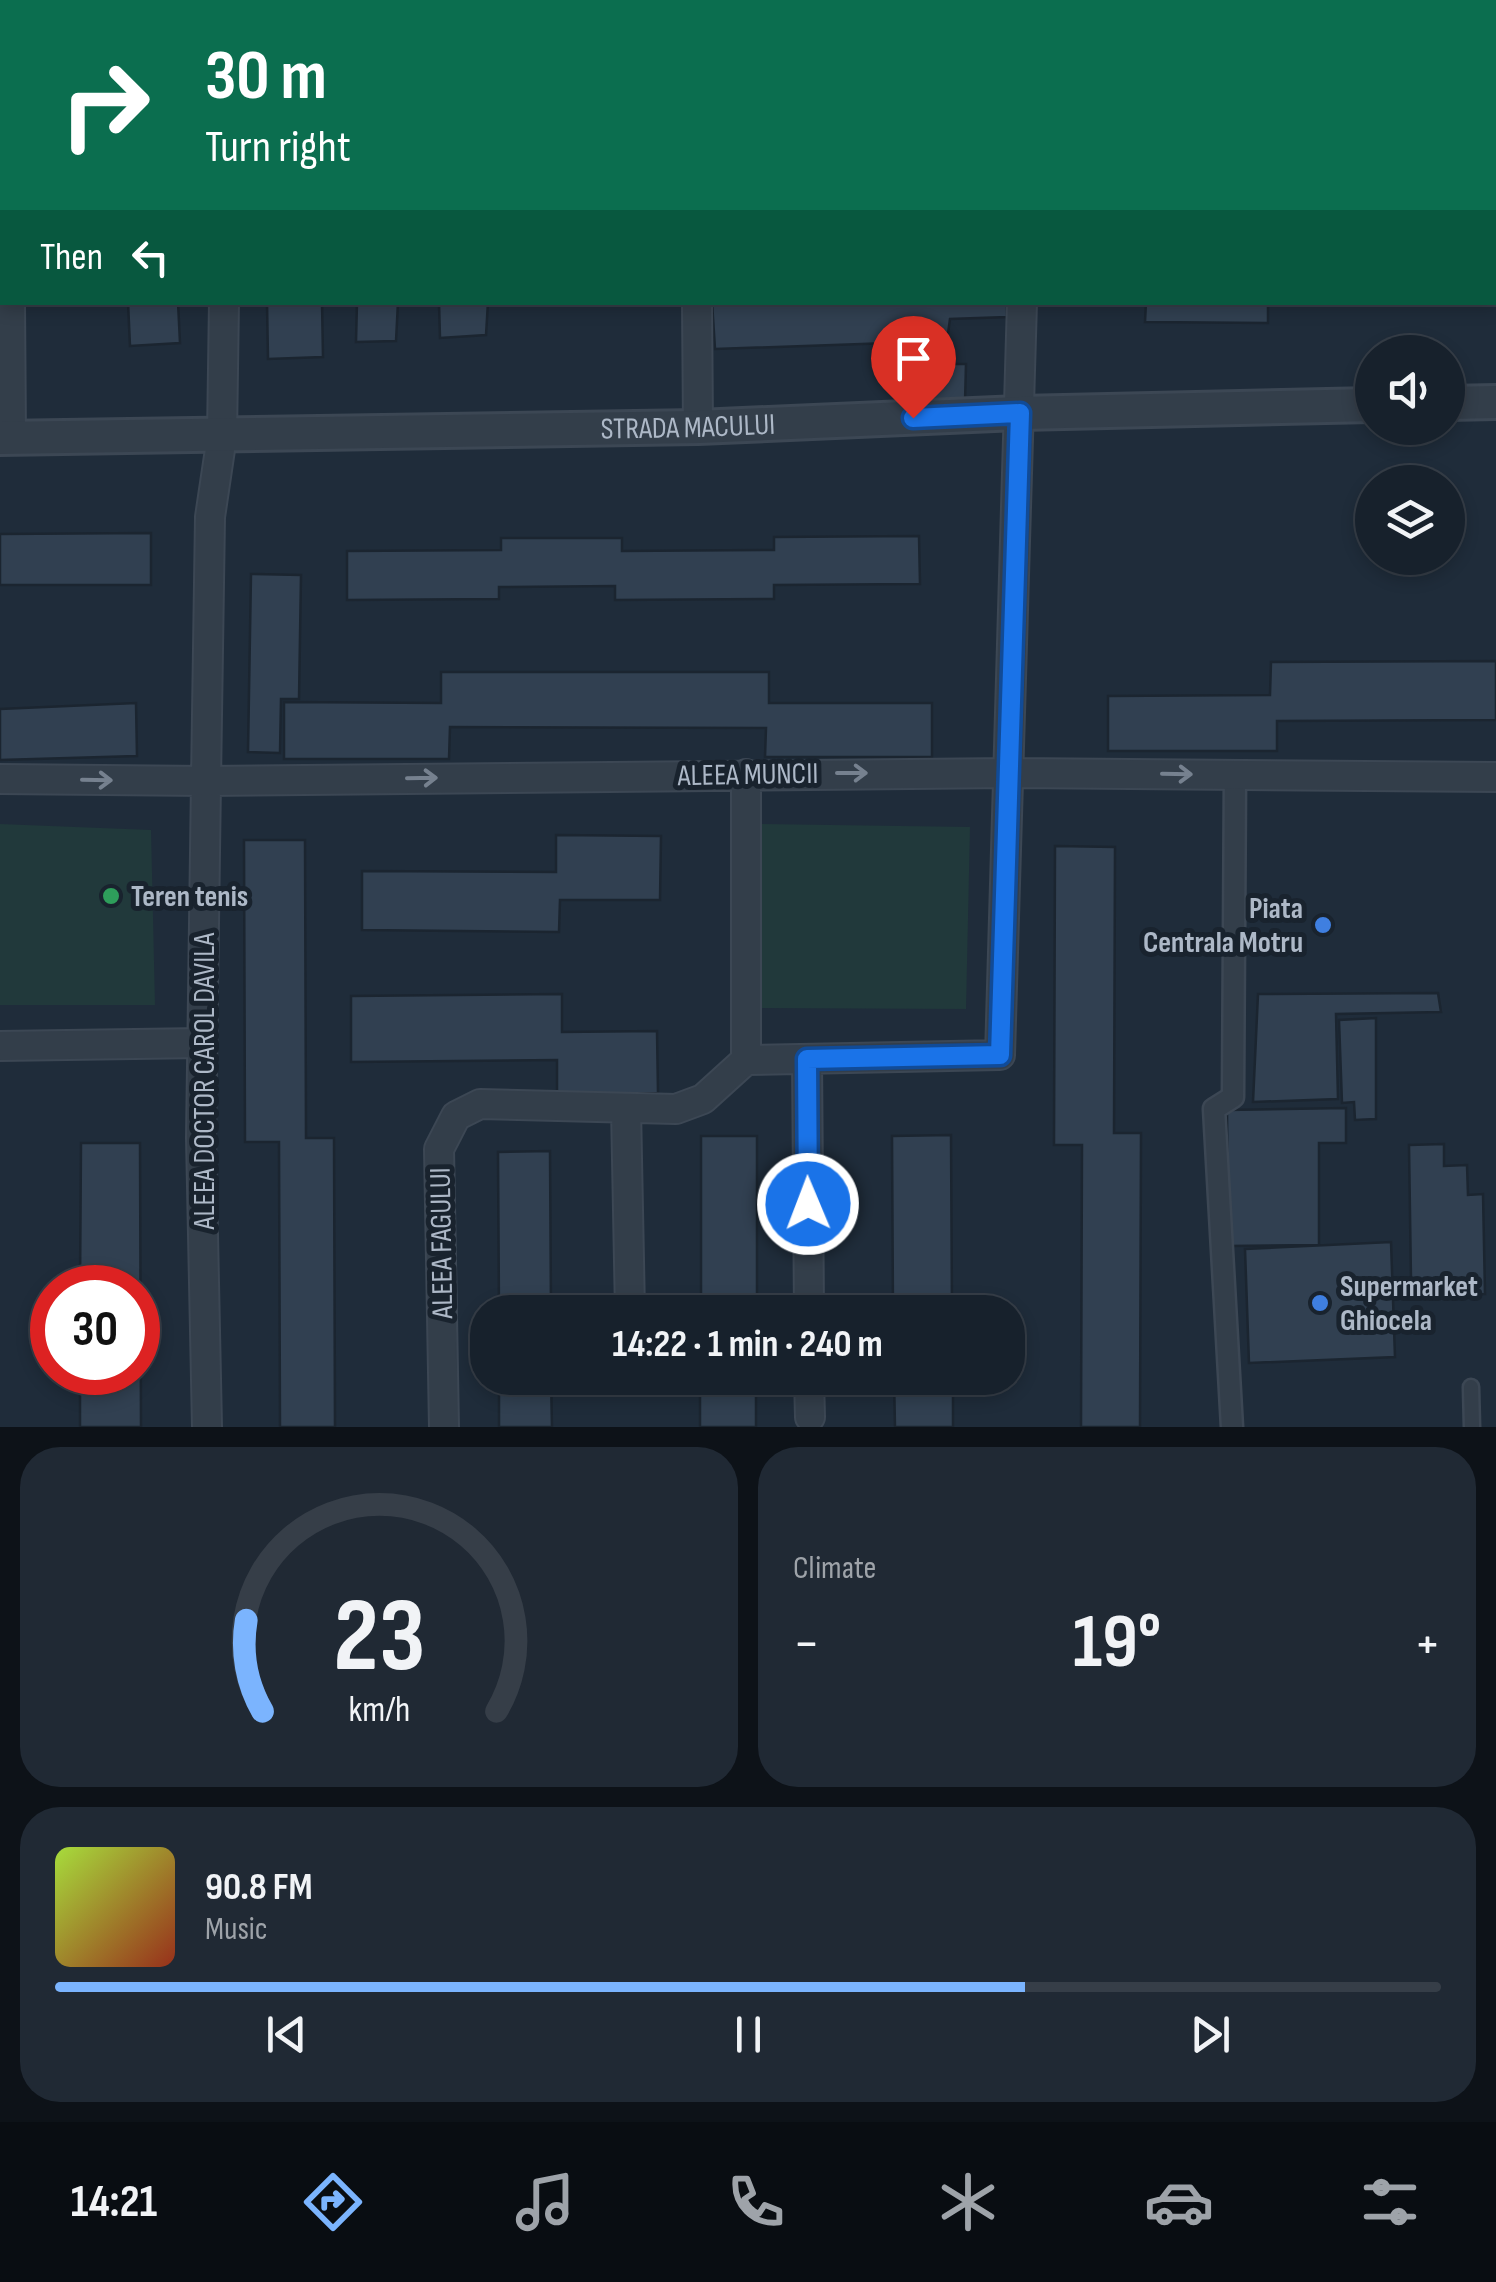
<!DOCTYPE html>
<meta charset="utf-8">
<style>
:root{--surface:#17212c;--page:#202934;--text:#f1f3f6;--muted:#9ea3a9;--line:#363e48;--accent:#7bb4fe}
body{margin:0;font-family:"Sofia Sans Condensed",sans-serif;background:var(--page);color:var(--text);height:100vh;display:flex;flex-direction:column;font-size:38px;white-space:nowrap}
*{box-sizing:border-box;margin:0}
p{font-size:32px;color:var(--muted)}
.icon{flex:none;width:55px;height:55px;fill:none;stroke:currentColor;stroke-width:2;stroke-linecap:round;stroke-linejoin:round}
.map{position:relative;height:1427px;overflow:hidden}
.side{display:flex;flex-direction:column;gap:20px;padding:20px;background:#0d1218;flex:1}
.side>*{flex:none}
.banner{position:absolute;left:0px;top:0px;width:1498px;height:305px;box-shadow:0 5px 15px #0003,0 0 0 2px var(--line);background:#0b6e4f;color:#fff;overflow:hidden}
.fabs{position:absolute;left:1355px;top:335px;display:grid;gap:20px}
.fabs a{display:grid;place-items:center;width:110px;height:110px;border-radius:50%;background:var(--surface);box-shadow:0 5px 15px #0003,0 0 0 2px var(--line);font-size:50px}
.speed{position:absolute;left:30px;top:1265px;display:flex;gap:20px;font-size:50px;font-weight:700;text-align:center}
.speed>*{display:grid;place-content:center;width:130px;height:130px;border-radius:50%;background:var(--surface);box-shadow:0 5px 15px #0003,0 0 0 2px var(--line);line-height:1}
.speed .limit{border:15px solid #d22;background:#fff;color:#111}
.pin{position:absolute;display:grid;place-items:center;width:85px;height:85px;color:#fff;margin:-102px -42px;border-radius:50% 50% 50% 0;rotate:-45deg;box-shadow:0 0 10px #0007}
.pin .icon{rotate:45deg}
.me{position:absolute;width:110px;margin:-55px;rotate:359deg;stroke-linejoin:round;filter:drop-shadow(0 0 8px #0008)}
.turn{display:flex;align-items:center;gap:35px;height:210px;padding:0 40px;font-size:45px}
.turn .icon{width:130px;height:130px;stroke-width:2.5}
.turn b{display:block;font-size:70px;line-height:85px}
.then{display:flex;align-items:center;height:95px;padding:0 40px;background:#0003;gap:20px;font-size:38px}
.big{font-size:75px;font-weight:700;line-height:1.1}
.side .card{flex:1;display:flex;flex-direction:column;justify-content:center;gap:15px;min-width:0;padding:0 35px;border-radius:40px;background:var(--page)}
.side .dial{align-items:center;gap:0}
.dial svg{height:260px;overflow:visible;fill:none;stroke:var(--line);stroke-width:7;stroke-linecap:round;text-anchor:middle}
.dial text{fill:var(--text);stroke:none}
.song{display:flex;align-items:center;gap:30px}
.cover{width:120px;height:120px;border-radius:15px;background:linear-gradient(135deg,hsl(80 70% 55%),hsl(10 70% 35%))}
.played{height:10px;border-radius:5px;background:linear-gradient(90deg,var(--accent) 70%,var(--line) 70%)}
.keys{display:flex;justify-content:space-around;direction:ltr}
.heat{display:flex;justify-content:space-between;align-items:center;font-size:55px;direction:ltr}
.side .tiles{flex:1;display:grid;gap:20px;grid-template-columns:1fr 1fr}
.card:last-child{grid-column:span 2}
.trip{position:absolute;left:470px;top:1295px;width:555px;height:100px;border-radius:40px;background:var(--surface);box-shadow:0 5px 15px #0003,0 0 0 2px var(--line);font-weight:700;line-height:100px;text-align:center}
.dock{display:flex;height:160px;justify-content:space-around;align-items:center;background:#090d12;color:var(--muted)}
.dock .icon{width:70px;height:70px}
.dock .active{color:var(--accent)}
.dock b{font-size:45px;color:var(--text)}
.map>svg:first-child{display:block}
</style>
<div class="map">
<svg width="1496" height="1427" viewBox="0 0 1496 1427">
<rect width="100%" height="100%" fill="#1f2c3a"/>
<!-- green -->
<path fill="#21393b" d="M0 824 151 830 155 1005H0Z
M762 824 970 827 966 1009 760 1008Z"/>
<!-- building -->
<path fill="#314051" stroke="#1b2530" stroke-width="2.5" d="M739 0H1016V2H739Z
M128 302H178L180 343 130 346Z
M267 302H322L323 357 268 359Z
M357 302H398L396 341 356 342Z
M439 302H488L486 335 440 338Z
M712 302H1007V317L950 319 947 341 715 349Z
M1146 302H1268V323L1145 322Z
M905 364H966L965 402 904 401Z
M151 533V585H0V534Z
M919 536 920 584 774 585V599L615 600V586L499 587V599L347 600V551L501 550V538H622V551L774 550V537Z
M251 574 301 575 299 699H281L280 753 248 752Z
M1496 661V720L1277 721V751H1108V696L1270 695 1271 662Z
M441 672H769V703H932V757H765L766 728 450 727 449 759H284V702L441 703Z
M136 703 137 756 0 760V709Z
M556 835 661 836 660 900H560L559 932 362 930V871L556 872Z
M244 840H305L306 1138H334L335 1427H280L279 1142H245Z
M1055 846 1115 847 1114 1133H1141L1140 1427H1081L1082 1145H1054Z
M1438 993 1441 1012 1336 1014 1338 1099 1253 1102 1258 994Z
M562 994V1032L657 1031 658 1093 557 1094V1060L351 1062V996Z
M1376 1018V1119L1355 1120 1354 1102 1342 1103 1339 1020Z
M1346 1108V1143H1319V1245L1228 1246 1227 1110Z
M951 1135 952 1312H893L892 1136Z
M701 1136H757V1312H701Z
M81 1143H140L141 1427H80V1372H138V1288H80Z
M1444 1144V1166L1467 1165 1468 1195 1483 1194 1485 1294 1443 1295 1442 1280H1411L1409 1145Z
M550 1151 551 1312H499L498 1152Z
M1391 1242 1395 1357 1249 1363 1245 1249Z
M499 1378H551L552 1427H499Z
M700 1378H756V1427H700Z
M894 1378H953V1427H895Z"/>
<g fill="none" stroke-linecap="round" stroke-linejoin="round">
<defs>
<path id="service" d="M1471 1387 1472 1427"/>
<path id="pedestrian" d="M1232 1427 1214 1109 1233 1097 1235 775"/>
<path id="minor" d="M225 0V2
M694 0V2
M1027 2V0
M0 196H2
M0 278H2
M10 302 11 438
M697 302 698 427
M0 779 206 781 1010 773 1496 777
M0 1046 202 1043
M807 1059 809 1312
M746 1060 1000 1055 1022 302
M626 1108 630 1312
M809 1378 810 1417
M207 1427 201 1138 206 781 210 517 222 436 224 302
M444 1427 439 1149 456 1116 480 1104 676 1109 703 1099 746 1060V774"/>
<g id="tertiary">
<path d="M1448 403 1496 402"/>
<path id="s1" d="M0 438 698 427 1020 413 1372 405"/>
</g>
</defs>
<!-- service casing -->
<use href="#service" stroke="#3c4754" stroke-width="19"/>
<!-- pedestrian casing -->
<use href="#pedestrian" stroke="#3c4754" stroke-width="25"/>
<!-- minor casing -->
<use href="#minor" stroke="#3c4754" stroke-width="32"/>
<!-- tertiary casing -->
<use href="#tertiary" stroke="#3c4754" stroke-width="38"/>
<!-- service -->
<use href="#service" stroke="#333e4a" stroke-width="14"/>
<!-- pedestrian -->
<use href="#pedestrian" stroke="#333e4a" stroke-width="20"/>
<!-- minor -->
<use href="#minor" stroke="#333e4a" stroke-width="28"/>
<!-- tertiary -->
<use href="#tertiary" stroke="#333e4a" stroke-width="32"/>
</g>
<!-- one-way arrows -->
<defs><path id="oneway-shaft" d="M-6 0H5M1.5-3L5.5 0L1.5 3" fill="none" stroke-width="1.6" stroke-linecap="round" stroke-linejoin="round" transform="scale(2.5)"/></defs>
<g stroke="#76818f">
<use href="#oneway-shaft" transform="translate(852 773)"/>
<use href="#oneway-shaft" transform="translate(1177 774) rotate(1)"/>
<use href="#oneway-shaft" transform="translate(422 778) rotate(-1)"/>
<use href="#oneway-shaft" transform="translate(97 780) rotate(1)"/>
</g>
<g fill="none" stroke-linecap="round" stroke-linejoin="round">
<defs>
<path id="route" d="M808 1204 807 1059 1000 1055 1020 413 913 418"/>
</defs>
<!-- route casing -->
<use href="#route" stroke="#114b97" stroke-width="25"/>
<!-- route -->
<use href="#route" stroke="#1a73e8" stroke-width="18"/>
</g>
<!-- markers -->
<circle fill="#2e9e5b" stroke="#19232e" stroke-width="4" cx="111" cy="896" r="10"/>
<g fill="#3f7fe0" stroke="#19232e" stroke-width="4">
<circle cx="1323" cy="925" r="10"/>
<circle cx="1320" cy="1303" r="10"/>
</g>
<g text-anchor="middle" stroke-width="10" stroke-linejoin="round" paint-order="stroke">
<!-- street labels -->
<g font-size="30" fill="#adb8c7" stroke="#19232e">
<text dy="10" stroke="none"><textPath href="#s1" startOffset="688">STRADA MACULUI</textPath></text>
<text transform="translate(748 774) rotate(-1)" y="10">ALEEA MUNCII</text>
<text transform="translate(204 1081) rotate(-90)" y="10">ALEEA DOCTOR CAROL DAVILA</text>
<text transform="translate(441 1243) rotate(-91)" y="10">ALEEA FAGULUI</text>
</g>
<!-- poi labels -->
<g font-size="30" font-weight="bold" fill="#adb8c7" stroke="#19232e" text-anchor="start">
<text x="131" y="906">Teren tenis</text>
<text x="1303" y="918" text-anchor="end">Piata<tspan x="1303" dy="34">Centrala Motru</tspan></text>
<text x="1340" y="1296">Supermarket<tspan x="1340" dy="34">Ghiocela</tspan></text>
</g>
</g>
</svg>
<div class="fabs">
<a><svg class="icon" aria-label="sound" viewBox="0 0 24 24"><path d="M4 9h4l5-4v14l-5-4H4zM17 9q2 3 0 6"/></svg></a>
<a><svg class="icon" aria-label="layers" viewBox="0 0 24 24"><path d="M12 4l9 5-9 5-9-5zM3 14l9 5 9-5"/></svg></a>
</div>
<div class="speed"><div class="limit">30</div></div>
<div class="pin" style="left:913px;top:418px;background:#d93025"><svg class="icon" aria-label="arrive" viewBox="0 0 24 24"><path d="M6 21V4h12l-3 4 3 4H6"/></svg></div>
<svg class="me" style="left:808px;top:1204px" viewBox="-20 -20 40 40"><circle r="17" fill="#1a73e8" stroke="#fff" stroke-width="3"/><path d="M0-11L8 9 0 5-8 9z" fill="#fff"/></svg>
<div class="trip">14:22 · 1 min · 240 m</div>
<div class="banner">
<div class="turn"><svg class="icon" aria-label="right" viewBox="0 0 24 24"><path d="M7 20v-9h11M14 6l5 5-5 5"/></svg><div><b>30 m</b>Turn right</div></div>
<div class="then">Then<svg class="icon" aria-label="left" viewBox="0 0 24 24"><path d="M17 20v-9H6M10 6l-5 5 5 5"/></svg></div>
</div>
</div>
<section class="side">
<div class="tiles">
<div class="card dial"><svg viewBox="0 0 100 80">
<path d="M14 69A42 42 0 1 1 86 69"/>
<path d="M14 69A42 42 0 0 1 9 41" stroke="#7bb4fe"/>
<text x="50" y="56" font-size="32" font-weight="700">23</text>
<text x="50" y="72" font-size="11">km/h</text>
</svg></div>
<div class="card"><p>Climate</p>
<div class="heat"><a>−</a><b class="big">19°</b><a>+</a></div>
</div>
<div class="card">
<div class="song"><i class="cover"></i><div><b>90.8 FM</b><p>Music</p></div></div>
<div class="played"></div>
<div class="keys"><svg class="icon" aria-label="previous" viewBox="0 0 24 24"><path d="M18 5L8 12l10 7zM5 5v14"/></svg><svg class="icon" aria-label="pause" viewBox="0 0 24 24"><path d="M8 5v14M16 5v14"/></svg><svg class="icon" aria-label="next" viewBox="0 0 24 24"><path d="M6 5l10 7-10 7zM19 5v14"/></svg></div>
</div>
</div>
</section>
<nav class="dock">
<b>14:21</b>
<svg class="icon active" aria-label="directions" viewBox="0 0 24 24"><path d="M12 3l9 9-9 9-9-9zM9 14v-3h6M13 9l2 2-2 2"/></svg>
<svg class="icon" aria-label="music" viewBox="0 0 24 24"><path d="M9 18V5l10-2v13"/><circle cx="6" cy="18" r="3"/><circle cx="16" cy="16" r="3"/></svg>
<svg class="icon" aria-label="phone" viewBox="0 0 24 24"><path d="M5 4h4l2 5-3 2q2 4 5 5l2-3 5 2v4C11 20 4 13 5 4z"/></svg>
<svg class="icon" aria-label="climate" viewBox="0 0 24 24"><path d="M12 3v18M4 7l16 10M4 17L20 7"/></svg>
<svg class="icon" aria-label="car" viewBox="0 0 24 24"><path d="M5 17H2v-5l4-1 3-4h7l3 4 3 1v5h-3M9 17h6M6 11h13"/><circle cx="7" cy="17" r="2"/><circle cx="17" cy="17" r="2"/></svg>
<svg class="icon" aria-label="filters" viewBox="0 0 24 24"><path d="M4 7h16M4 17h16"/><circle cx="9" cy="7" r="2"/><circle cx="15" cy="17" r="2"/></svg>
</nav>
